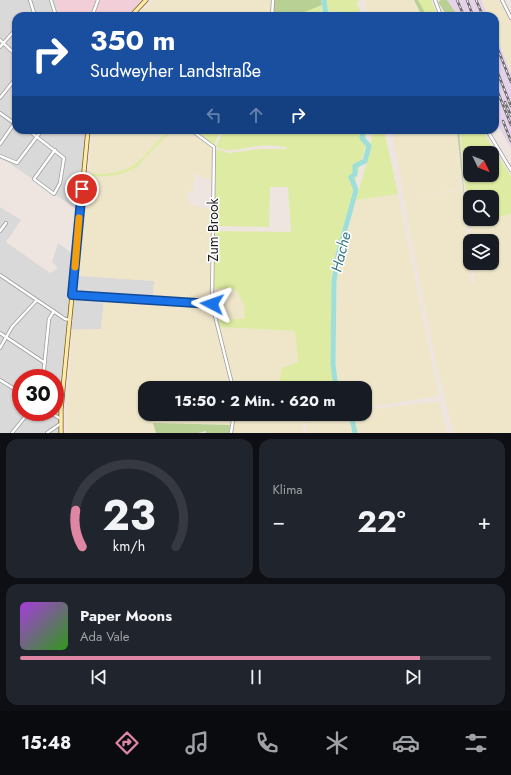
<!DOCTYPE html>
<html lang="de">
<meta charset="utf-8">
<style>
:root{--surface:#171b24;--page:#20242c;--text:#f1f3f6;--muted:#9ea1a6;--line:#363941;--accent:#df86a4}
body{margin:0;font-family:Jost,sans-serif;background:var(--page);color:var(--text);height:100vh;display:flex;flex-direction:column;font-size:15px;white-space:nowrap}
*{box-sizing:border-box;margin:0}
p{font-size:13px;color:var(--muted)}
.icon{flex:none;width:22px;height:22px;fill:none;stroke:currentColor;stroke-width:2;stroke-linecap:round;stroke-linejoin:round}
.map{position:relative;height:433px;overflow:hidden}
.drawer{display:flex;flex-direction:column;gap:6px;padding:6px;background:#0d0f14;flex:1}
.drawer>*{flex:none}
.hud{position:absolute;left:12px;top:12px;width:487px;height:122px;border-radius:12px;box-shadow:0 1px 3px #0004;background:#1a4fa0;color:#fff;overflow:hidden}
.needle{width:26px;rotate:133deg}
.fabs{position:absolute;left:463px;top:146px;display:grid;gap:8px}
.fabs a{display:grid;place-items:center;width:36px;height:36px;border-radius:8px;background:var(--surface);box-shadow:0 1px 3px #0004;font-size:20px}
.speed{position:absolute;left:12px;top:369px;display:flex;gap:8px;font-size:20px;font-weight:700;text-align:center}
.speed>*{display:grid;place-content:center;width:52px;height:52px;border-radius:50%;background:var(--surface);box-shadow:0 1px 3px #0004;line-height:1}
.speed .limit{border:6px solid #d22;background:#fff;color:#111}
.pin{position:absolute;display:grid;place-items:center;width:34px;height:34px;color:#fff;margin:-17px;border:2px solid #fff;border-radius:50%;box-shadow:0 1px 4px #0007}
.me{position:absolute;width:44px;margin:-22px;rotate:274deg;stroke-linejoin:round;filter:drop-shadow(0 0 3px #0008)}
.turn{display:flex;align-items:center;gap:14px;height:84px;padding:0 12px;font-size:18px}
.turn .icon{width:52px;height:52px;stroke-width:2.5}
.turn b{display:block;font-size:28px;line-height:34px}
.lanes{display:flex;align-items:center;height:38px;padding:0 12px;background:#0003;justify-content:center;gap:20px;direction:ltr}
.lanes .off{opacity:.35}
.big{font-size:30px;font-weight:700;line-height:1.1}
.drawer .card{flex:1;display:flex;flex-direction:column;justify-content:center;gap:6px;min-width:0;padding:0 14px;border-radius:12px;background:var(--page)}
.drawer .dial{align-items:center;gap:0}
.dial svg{height:104px;overflow:visible;fill:none;stroke:var(--line);stroke-width:7;stroke-linecap:round;text-anchor:middle}
.dial text{fill:var(--text);stroke:none}
.song{display:flex;align-items:center;gap:12px}
.cover{width:48px;height:48px;border-radius:6px;background:linear-gradient(135deg,hsl(280 70% 55%),hsl(110 70% 35%))}
.played{height:4px;border-radius:2px;background:linear-gradient(90deg,var(--accent) 85%,var(--line) 85%)}
.keys{display:flex;justify-content:space-around;direction:ltr}
.heat{display:flex;justify-content:space-between;align-items:center;font-size:22px;direction:ltr}
.drawer .tiles{flex:1;display:grid;gap:6px;grid-template-columns:1fr 1fr}
.card:last-child{grid-column:span 2}
.trip{position:absolute;left:138px;top:381px;width:234px;height:40px;border-radius:12px;background:var(--surface);box-shadow:0 1px 3px #0004;font-weight:700;line-height:40px;text-align:center}
.menu{display:flex;height:64px;justify-content:space-around;align-items:center;background:#090b0e;color:var(--muted)}
.menu .icon{width:28px;height:28px}
.menu .current{color:var(--accent)}
.menu b{font-size:18px;color:var(--text)}
.map>svg:first-child{display:block}
</style>
<div class="map">
<svg width="511" height="433" viewBox="0 0 511 433">
<rect width="100%" height="100%" fill="#eee5e1"/>
<!-- residential -->
<path fill="#dad9d9" fill-rule="evenodd" d="M0 0H55L60 16H16V130H86L78 210 0 157Z
M0 207 21 220 6 242 50 273 58 268 52 262 58 243 74 255 71 275 154 281 153 304 104 300 101 329 66 330 59 403V433H0ZM21 378H55V412H21Z"/>
<!-- commercial -->
<path fill="#f1ced8" d="M55 0H142L127 16H60Z"/>
<!-- industrial -->
<path fill="#e5d2e8" d="M447 0H481L488 16H458Z
M495 34 511 73V148L495 121Z"/>
<!-- farmland -->
<path fill="#efe6ca" d="M154 0H271L272 4 271 16H139Z
M364 0H413L422 16H368Z
M482 0H499L511 23V73L495 33V16H488Z
M93 130H169L135 166 120 172 103 175 89 174Z
M172 130H189L212 146V182L195 173 193 192 187 191 189 205 212 209V288L211 301 209 303 153 299 154 281 78 276 89 176H111L129 171 137 168Z
M392 130H457L461 188 409 199 462 189 472 284 475 283 473 263H492V241H470L469 223 511 214V433H453L436 363 412 244Z
M398 194 439 396 365 408V388H342L335 377 337 275 356 200Z
M213 288 236 290 245 306 244 319H218L213 303Z
M104 300 210 306 212 308 232 388H145V414H232L230 425 153 423 156 433H67L66 416 73 330 101 329Z
M220 327 295 331 298 362 282 368 278 388H233Z
M439 401 447 433H357L354 414H365V410Z
M235 414H303V433H233Z
M305 414H318L333 417H350L353 433H306Z"/>
<!-- grass -->
<path fill="#deeca3" fill-rule="evenodd" d="M326 0H358L357 6 359 7 362 16H328L330 13 341 10 328 12Z
M418 0H431L438 16H427Z
M322 5 323 16H295L296 15Z
M169 130H172L137 167C122 176 106 177 89 176V174C139 175 137 160 169 130Z
M194 130H220L214 145Z
M223 130H366V144L335 256 331 281 332 379 338 388H278L282 368 298 362 295 331 220 327 218 319H244L245 306 236 290 213 288 214 231 291 232 288 187H270L269 227 214 226 216 149 229 153 260 149H287L286 147C278 146 269 145 260 146 243 147 234 154 216 147Z
M372 130H384L398 194 356 200 370 151Z
M460 130H484L487 138 511 176V214L492 218V197H470V219H489L469 223ZM470 153H492V175H470Z"/>
<!-- forest -->
<path fill="#b8d093" d="M274 0H321L322 5C306 11 291 20 274 14Z
M414 0H418L427 16H422Z
M441 0H447L458 16H447L438 2Z
M457 130H459L466 216Z
M153 423 230 425 229 433H206V431L198 433H156Z"/>
<g fill="none" stroke-linecap="round" stroke-linejoin="round">
<!-- river -->
<path stroke="#9edfd9" stroke-width="5" d="M324 0 326 16
M340 388 335 381 333 364 334 281 338 255 356 190 351 177 355 174V166L365 161 369 146 362 138 363 132 368 130
M351 414 355 433"/>
<defs>
<path id="street" d="M30 0 35 16
M51 0 56 16
M435 0 441 16
M502 0 511 18
M92 16 98 0
M272 16 273 0
M0 40 16 55
M0 47 16 29
M0 98 16 78
M0 113 14 123
M28 130 64 158 60 183 54 194 34 179 55 150
M191 130 214 147 212 304 233 388
M487 130 511 170
M0 144 16 121
M0 156 17 163 42 130
M0 231 6 223
M0 275 65 319 70 320
M72 295 212 304
M0 333 45 363
M0 348 12 327 37 300
M43 378 49 319 54 311
M0 380 21 393
M49 412 61 419
M12 433 29 412
M47 433 60 424
M231 433 234 414"/>
<path id="secondary" d="M131 16 146 0
M61 433V409L88 130"/>
</defs>
<!-- street casing -->
<use href="#street" stroke="#9d9d9d" stroke-width="4"/>
<!-- secondary casing -->
<use href="#secondary" stroke="#765d00" stroke-width="5"/>
<!-- street -->
<use href="#street" stroke="#fff" stroke-width="2.5"/>
<!-- secondary -->
<use href="#secondary" stroke="#fde9b0" stroke-width="3.5"/>
<defs>
<path id="rail" d="M457 0 464 16
M467 0 473 16
M476 0 483 16
M495 42 511 82
M495 66 511 106
M495 85 511 125
M505 102 511 116
M503 121 511 141"/>
</defs>
<!-- rail casing -->
<use href="#rail" stroke="#6a6a6a" stroke-width="2.5"/>
<!-- rail -->
<use href="#rail" stroke="#fff" stroke-width="1" stroke-dasharray="3" stroke-linecap="butt"/>
</g>
<g fill="none" stroke-linecap="round" stroke-linejoin="round">
<defs>
<path id="route" d="M82 189 72 295 212 304"/>
</defs>
<!-- route casing -->
<use href="#route" stroke="#114b97" stroke-width="10"/>
<!-- route -->
<use href="#route" stroke="#1a73e8" stroke-width="7"/>
<!-- slow -->
<path stroke="#f59e0b" stroke-width="7" d="M75 267 79 218"/>
</g>
<g text-anchor="middle" stroke-width="3" stroke-linejoin="round" paint-order="stroke">
<!-- street labels -->
<g font-size="14" fill="#1c1c1c" stroke="#fff">
<text transform="translate(213 230) rotate(-90)" y="5">Zum Brook</text>
</g>
<!-- water labels -->
<g font-size="15" font-style="italic" fill="#377988" stroke="#fff">
<text transform="translate(341 252) rotate(-76)" y="5">Hache</text>
</g>
</g>
</svg>
<div class="fabs">
<a><svg class="needle" viewBox="-14 -14 28 28"><path d="M0-13l5 13h-10z" fill="#e53935"/><path d="M0 13l5-13h-10z" fill="#9ea1a6"/></svg></a>
<a><svg class="icon" aria-label="search" viewBox="0 0 24 24"><circle cx="10" cy="10" r="6"/><path d="M15 15l6 6"/></svg></a>
<a><svg class="icon" aria-label="layers" viewBox="0 0 24 24"><path d="M12 4l9 5-9 5-9-5zM3 14l9 5 9-5"/></svg></a>
</div>
<div class="speed"><div class="limit">30</div></div>
<div class="pin" style="left:82px;top:189px;background:#d93025"><svg class="icon" aria-label="arrive" viewBox="0 0 24 24"><path d="M6 21V4h12l-3 4 3 4H6"/></svg></div>
<svg class="me" style="left:212px;top:304px" viewBox="-20 -20 40 40"><path d="M0-17L14 15 0 8-14 15z" fill="#1a73e8" stroke="#fff" stroke-width="4"/></svg>
<div class="trip">15:50 · 2 Min. · 620 m</div>
<div class="hud">
<div class="turn"><svg class="icon" aria-label="right" viewBox="0 0 24 24"><path d="M7 20v-9h11M14 6l5 5-5 5"/></svg><div><b>350 m</b>Sudweyher Landstraße</div></div>
<div class="lanes"><svg class="icon off" aria-label="left" viewBox="0 0 24 24"><path d="M17 20v-9H6M10 6l-5 5 5 5"/></svg><svg class="icon off" aria-label="ahead" viewBox="0 0 24 24"><path d="M12 20V5M6 11l6-6 6 6"/></svg><svg class="icon" aria-label="right" viewBox="0 0 24 24"><path d="M7 20v-9h11M14 6l5 5-5 5"/></svg></div>
</div>
</div>
<section class="drawer">
<div class="tiles">
<div class="card dial"><svg viewBox="0 0 100 80">
<path d="M14 69A42 42 0 1 1 86 69"/>
<path d="M14 69A42 42 0 0 1 9 41" stroke="#df86a4"/>
<text x="50" y="56" font-size="32" font-weight="700">23</text>
<text x="50" y="72" font-size="11">km/h</text>
</svg></div>
<div class="card"><p>Klima</p>
<div class="heat"><a>−</a><b class="big">22°</b><a>+</a></div>
</div>
<div class="card">
<div class="song"><i class="cover"></i><div><b>Paper Moons</b><p>Ada Vale</p></div></div>
<div class="played"></div>
<div class="keys"><svg class="icon" aria-label="previous" viewBox="0 0 24 24"><path d="M18 5L8 12l10 7zM5 5v14"/></svg><svg class="icon" aria-label="pause" viewBox="0 0 24 24"><path d="M8 5v14M16 5v14"/></svg><svg class="icon" aria-label="next" viewBox="0 0 24 24"><path d="M6 5l10 7-10 7zM19 5v14"/></svg></div>
</div>
</div>
</section>
<nav class="menu">
<b>15:48</b>
<svg class="icon current" aria-label="directions" viewBox="0 0 24 24"><path d="M12 3l9 9-9 9-9-9zM9 14v-3h6M13 9l2 2-2 2"/></svg>
<svg class="icon" aria-label="music" viewBox="0 0 24 24"><path d="M9 18V5l10-2v13"/><circle cx="6" cy="18" r="3"/><circle cx="16" cy="16" r="3"/></svg>
<svg class="icon" aria-label="phone" viewBox="0 0 24 24"><path d="M5 4h4l2 5-3 2q2 4 5 5l2-3 5 2v4C11 20 4 13 5 4z"/></svg>
<svg class="icon" aria-label="climate" viewBox="0 0 24 24"><path d="M12 3v18M4 7l16 10M4 17L20 7"/></svg>
<svg class="icon" aria-label="car" viewBox="0 0 24 24"><path d="M5 17H2v-5l4-1 3-4h7l3 4 3 1v5h-3M9 17h6M6 11h13"/><circle cx="7" cy="17" r="2"/><circle cx="17" cy="17" r="2"/></svg>
<svg class="icon" aria-label="filters" viewBox="0 0 24 24"><path d="M4 7h16M4 17h16"/><circle cx="9" cy="7" r="2"/><circle cx="15" cy="17" r="2"/></svg>
</nav>
